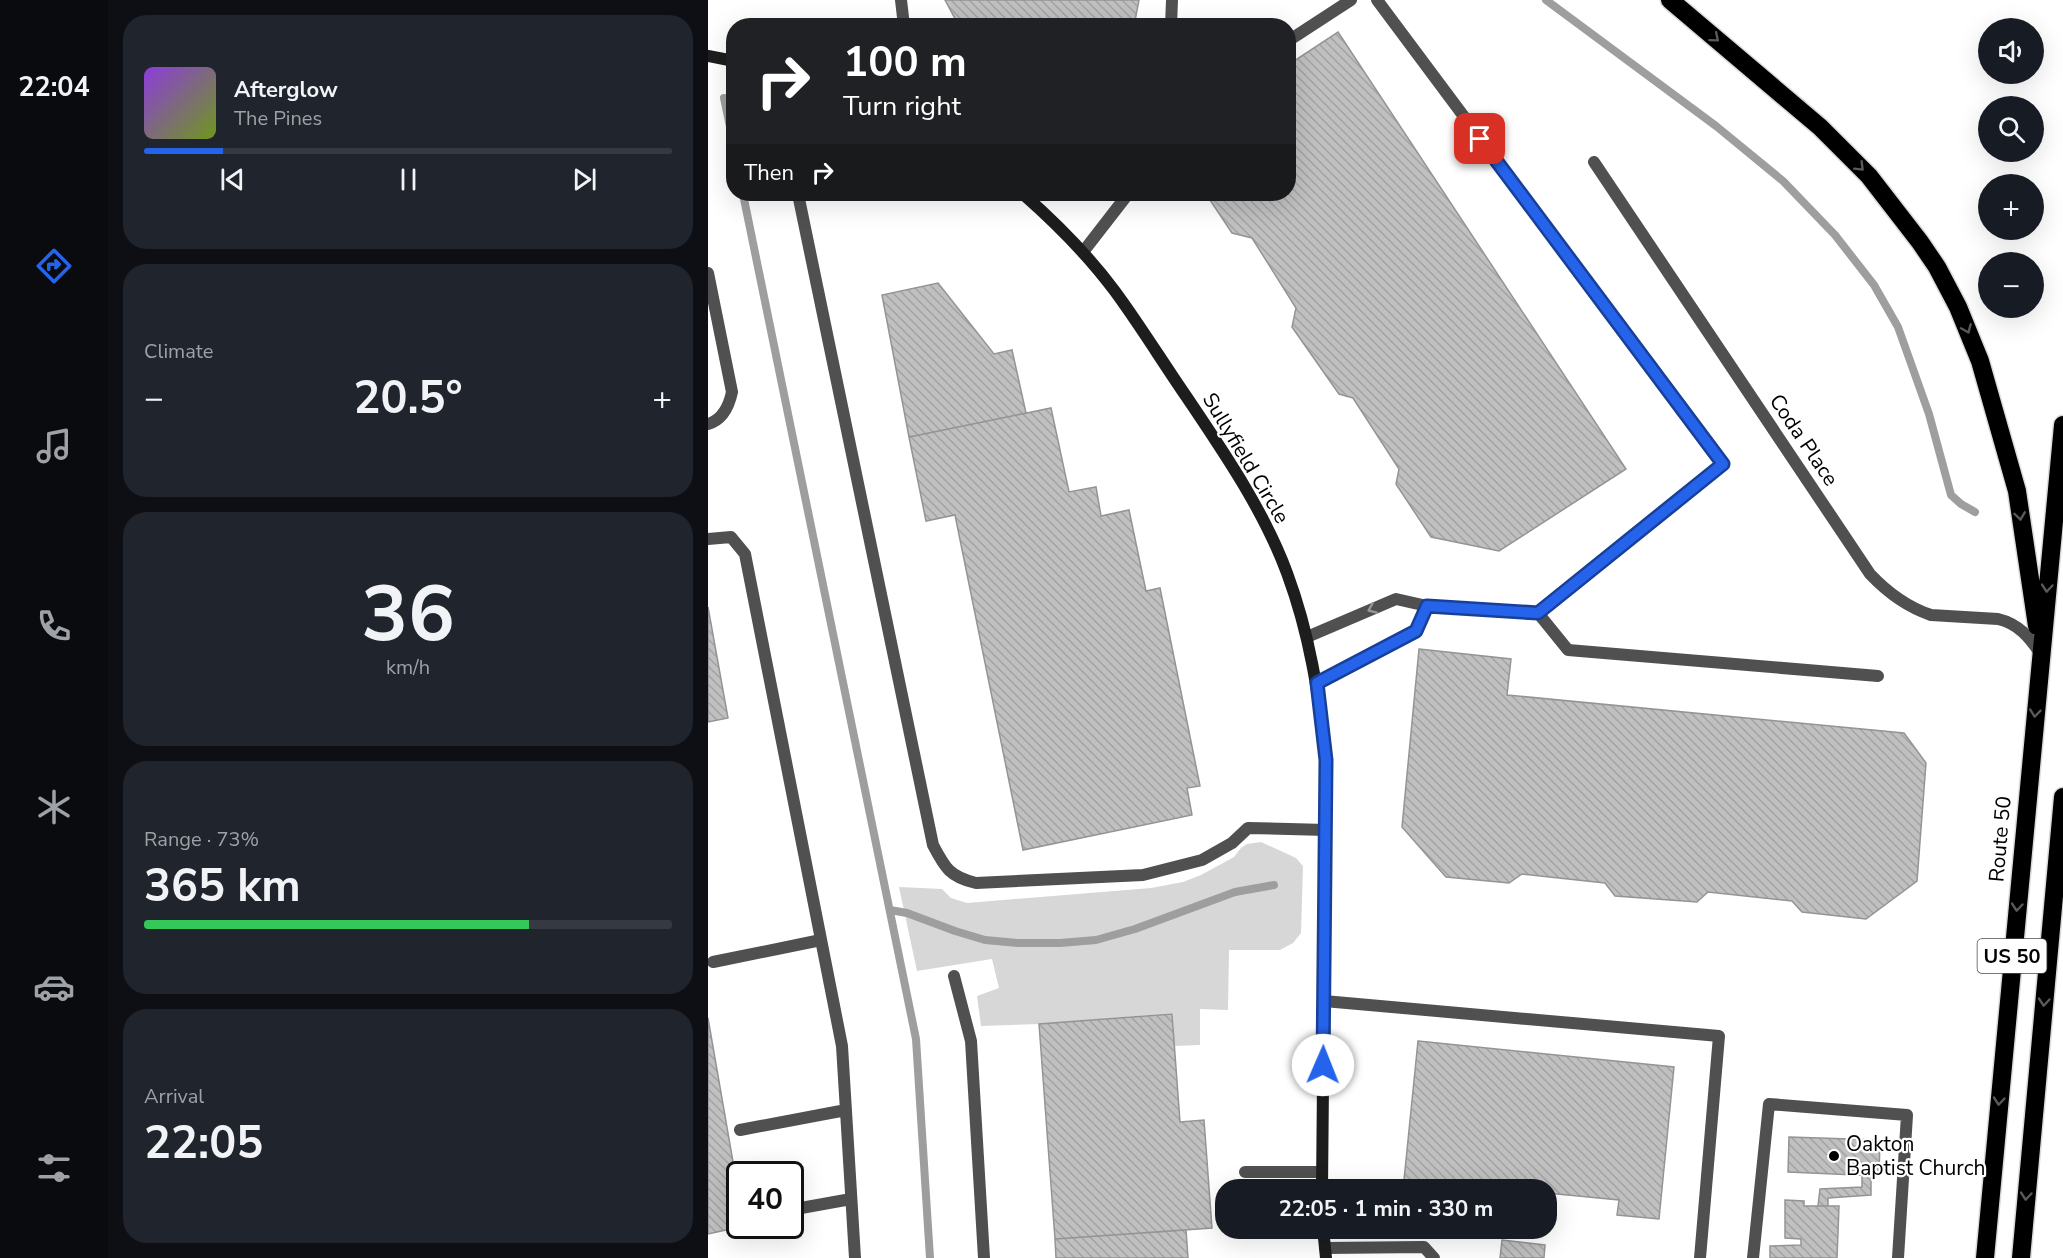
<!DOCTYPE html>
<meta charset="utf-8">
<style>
:root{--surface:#171b24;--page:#20242c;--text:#f1f3f6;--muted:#9ea1a6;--line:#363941;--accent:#2563eb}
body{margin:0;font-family:"Nunito Sans",sans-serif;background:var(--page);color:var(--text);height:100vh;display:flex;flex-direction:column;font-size:22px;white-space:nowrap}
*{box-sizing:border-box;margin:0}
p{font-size:20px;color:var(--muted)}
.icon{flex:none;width:33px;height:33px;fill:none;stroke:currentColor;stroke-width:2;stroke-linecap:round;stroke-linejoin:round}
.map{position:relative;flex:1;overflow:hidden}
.sheet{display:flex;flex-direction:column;gap:15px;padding:15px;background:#0d0f14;width:600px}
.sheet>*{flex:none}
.banner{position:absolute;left:18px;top:18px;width:570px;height:183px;border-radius:24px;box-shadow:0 6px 24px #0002;background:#202124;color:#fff;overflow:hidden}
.tools{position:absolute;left:1270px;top:18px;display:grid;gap:12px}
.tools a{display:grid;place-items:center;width:66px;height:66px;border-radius:50%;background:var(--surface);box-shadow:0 6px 24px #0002;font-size:30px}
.speed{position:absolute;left:18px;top:1161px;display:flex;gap:12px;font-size:30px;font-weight:700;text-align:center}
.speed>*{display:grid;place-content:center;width:78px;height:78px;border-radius:50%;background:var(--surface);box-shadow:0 6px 24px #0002;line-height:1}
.speed .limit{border:3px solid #111;border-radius:9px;background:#fff;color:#111}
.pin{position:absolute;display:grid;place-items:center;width:51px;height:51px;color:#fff;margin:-26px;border-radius:12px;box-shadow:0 3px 9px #0006}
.me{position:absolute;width:66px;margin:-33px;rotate:1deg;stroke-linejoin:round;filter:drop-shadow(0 0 4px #0008)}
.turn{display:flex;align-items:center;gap:21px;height:126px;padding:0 18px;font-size:27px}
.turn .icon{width:78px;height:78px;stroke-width:2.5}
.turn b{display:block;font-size:42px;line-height:51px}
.then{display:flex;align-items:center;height:57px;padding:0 18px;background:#0003;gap:12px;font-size:22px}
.big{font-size:45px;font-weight:700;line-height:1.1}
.sheet .card{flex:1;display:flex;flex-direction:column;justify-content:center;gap:9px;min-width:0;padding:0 21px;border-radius:24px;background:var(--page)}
.sheet .dial{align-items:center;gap:0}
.dial b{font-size:78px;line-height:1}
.song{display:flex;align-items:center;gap:18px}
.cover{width:72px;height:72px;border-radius:9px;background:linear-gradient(135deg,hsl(270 70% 55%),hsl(80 70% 35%))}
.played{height:6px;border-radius:3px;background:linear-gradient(90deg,var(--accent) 15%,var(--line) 15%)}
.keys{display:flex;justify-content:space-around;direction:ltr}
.heat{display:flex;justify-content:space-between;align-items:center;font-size:33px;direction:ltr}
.charge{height:9px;border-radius:4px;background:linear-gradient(90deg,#34c759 73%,var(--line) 0)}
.trip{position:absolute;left:507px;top:1179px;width:342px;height:60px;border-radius:24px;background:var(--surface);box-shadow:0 6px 24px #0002;font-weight:700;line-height:60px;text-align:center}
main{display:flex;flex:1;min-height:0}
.dock{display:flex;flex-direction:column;width:108px;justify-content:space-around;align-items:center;background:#090b0e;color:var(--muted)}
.dock .icon{width:42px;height:42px}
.dock .active{color:var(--accent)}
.dock b{font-size:27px;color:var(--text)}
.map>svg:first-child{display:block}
</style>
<main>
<nav class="dock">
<b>22:04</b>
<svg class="icon active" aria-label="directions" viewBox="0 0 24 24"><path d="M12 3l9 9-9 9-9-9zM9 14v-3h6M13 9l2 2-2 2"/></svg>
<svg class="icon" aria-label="music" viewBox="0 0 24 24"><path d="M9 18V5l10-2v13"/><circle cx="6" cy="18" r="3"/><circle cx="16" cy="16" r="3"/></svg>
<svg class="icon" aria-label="phone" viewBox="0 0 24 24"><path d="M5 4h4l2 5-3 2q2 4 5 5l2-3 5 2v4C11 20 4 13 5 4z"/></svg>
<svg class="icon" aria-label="climate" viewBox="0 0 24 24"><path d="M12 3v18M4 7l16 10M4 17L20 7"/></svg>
<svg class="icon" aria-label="car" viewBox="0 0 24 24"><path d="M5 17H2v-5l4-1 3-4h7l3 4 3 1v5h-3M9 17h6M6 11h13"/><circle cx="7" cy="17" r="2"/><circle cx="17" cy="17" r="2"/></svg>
<svg class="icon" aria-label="filters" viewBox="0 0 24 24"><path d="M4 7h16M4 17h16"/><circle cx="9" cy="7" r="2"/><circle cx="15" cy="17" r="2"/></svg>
</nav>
<section class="sheet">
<div class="card">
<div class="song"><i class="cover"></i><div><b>Afterglow</b><p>The Pines</p></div></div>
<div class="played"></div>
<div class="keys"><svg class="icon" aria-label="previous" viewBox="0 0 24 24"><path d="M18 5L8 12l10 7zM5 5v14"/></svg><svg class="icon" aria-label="pause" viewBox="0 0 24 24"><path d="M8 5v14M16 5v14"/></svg><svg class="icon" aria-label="next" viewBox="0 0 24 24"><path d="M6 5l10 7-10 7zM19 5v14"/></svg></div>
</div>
<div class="card"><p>Climate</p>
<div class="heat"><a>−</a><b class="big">20.5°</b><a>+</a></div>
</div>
<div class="card dial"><b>36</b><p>km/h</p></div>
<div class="card"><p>Range · 73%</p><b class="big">365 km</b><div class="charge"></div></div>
<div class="card"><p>Arrival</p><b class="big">22:05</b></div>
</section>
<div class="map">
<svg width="1355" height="1258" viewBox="0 0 1355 1258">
<defs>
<pattern id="building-back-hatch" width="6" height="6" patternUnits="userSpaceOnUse" patternTransform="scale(1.5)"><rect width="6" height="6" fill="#c0c0c0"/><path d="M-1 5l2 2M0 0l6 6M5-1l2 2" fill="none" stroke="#a3a3a3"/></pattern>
</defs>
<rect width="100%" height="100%" fill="#fff"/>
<!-- grass -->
<path fill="#d7d7d7" d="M553 842 588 858 595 866 593 933 585 943 572 950H521L520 1010 492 1009V1045L466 1046 465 1013 331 1024 273 1026 269 996 291 988 284 959 209 971 191 887 234 889 243 898 259 903 443 888 475 882 493 875 526 857 533 848 539 844Z"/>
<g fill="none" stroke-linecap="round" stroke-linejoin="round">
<!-- stream -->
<path stroke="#9e9e9e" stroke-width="8" d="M838 0 1008 126 1075 181 1127 235 1166 285 1190 327 1221 414 1243 495 1253 504 1267 512
M16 98 26 146
M35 194 208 1039 222 1258
M182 910 199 913 247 931 277 940 310 943H352L388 940 427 929 527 892 566 885"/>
</g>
<!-- building -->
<path fill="url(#building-back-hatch)" stroke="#949494" stroke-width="1.5" d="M237 0H431L426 26H251Z
M630 32 918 469 791 551 723 537 688 484 691 469 645 398 631 394 584 327 588 308 544 238 524 233 498 194H580V65Z
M230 283 286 354 304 350 318 413 201 437 174 295Z
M343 408 361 492 388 487 393 516 421 510 438 591 452 588 492 786 479 788 484 815 315 850 247 515 218 521 201 437Z
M0 607 20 718 0 722Z
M711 649 803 659 799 695 1196 733 1218 763 1209 881 1158 919 1094 912 1084 901 1000 892 989 902 907 896 897 883 814 874 801 883 738 877 694 827Z
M464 1014 472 1122 496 1120 504 1228 347 1239 331 1024Z
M0 1018 32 1202V1226H36L0 1234Z
M710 1041 966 1067 951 1219 909 1215 911 1200 839 1193 838 1201V1190H695Z
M1081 1137 1172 1140 1171 1176 1080 1172Z
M1163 1175V1195L1120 1198V1206H1110L1112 1189 1154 1187V1176Z
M1077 1200 1096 1201V1206H1131L1129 1258H1062V1246L1093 1245V1239L1077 1238Z
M478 1230 480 1258H348L347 1239Z
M794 1240 837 1245 836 1258H792Z"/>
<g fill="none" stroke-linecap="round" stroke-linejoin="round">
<defs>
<path id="highway" d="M962 0 1112 127 1161 176 1212 242 1229 267 1250 307 1272 361 1309 491 1329 626
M1277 1258 1355 425
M1313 1258 1355 797"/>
</defs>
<!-- highway casing -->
<use href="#highway" stroke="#dbdbdb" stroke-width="21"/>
<!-- lane -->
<path stroke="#505050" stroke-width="12" d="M193 0 196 26
M463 26 464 0
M580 41 643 0
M90 194 225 845C237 868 242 877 268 883L435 875 494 860 524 843 540 828 618 830
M375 252 420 194
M0 273 24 392C21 406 14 420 0 424
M0 539 23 537 37 554 134 1046 147 1258
M830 613 860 650 1170 676
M599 637 688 599 719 606 830 613 1015 464 669 0
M609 683 708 631 719 606
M5 962 113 940
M246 976 263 1041 276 1258
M616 1001 1011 1036 992 1258
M32 1130 138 1110
M537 1172H614
M82 1210 143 1199
M617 1248 716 1247 726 1258
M1045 1258 1061 1104 1199 1115 1190 1258"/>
<!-- street -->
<path stroke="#505050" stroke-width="12" d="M886 162 1162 574C1179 592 1199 607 1223 615L1290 619C1311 624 1321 637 1333 654"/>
<!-- secondary -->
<path stroke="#1d1d1d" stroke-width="12" d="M0 56 26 61
M315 194C348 223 379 254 406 290 432 325 455 363 480 399 517 454 556 511 579 573 602 635 611 695 618 760L614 1190
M615 1228 618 1258"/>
<!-- highway -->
<use href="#highway" stroke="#000" stroke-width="18"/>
</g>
<!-- one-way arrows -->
<defs><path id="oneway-chevron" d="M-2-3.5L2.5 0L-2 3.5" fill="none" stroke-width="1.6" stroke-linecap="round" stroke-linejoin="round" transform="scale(1.5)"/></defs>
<g stroke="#595959">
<use href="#oneway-chevron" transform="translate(1007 38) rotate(40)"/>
<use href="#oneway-chevron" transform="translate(1152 167) rotate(45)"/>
<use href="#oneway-chevron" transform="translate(1259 329) rotate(67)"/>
<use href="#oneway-chevron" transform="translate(1312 516) rotate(82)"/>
<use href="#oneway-chevron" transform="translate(1339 588) rotate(95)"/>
<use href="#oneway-chevron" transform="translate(1327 713) rotate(96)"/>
<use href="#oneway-chevron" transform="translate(1309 907) rotate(95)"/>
<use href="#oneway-chevron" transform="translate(1336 1002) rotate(95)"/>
<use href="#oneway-chevron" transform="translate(1291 1101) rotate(95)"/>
<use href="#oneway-chevron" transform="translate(1318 1196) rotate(95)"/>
</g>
<use stroke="#969696" href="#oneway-chevron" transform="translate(664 609) rotate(157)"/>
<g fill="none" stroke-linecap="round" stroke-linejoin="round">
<defs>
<path id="route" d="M615 1065 618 760 609 683 708 631 719 606 830 613 1015 464 772 139"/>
</defs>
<!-- route casing -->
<use href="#route" stroke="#184099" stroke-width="15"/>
<!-- route -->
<use href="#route" stroke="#2563eb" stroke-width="10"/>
</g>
<!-- markers -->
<circle fill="#000" stroke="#fff" stroke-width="2" cx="1126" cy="1156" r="6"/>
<g text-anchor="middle" stroke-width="4.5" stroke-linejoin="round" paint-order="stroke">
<!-- shield labels -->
<rect fill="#fff" stroke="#4c4c4c" stroke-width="1.5" x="1269.5" y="939" width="69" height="34" rx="4.5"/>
<g font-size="20" font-weight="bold" fill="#000">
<text x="1304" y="963">US 50</text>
</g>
<!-- street labels -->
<g font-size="21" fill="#000" stroke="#fff">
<text transform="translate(1096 440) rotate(56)" y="7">Coda Place</text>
<text transform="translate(538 458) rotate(59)" y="7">Sullyfield Circle</text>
<text transform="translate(1292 839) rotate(-85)" y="7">Route 50</text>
</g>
<!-- poi labels -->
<g font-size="21" fill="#000" stroke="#fff" text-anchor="start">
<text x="1138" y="1151">Oakton<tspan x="1138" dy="24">Baptist Church</tspan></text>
</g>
</g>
</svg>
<div class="tools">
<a><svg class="icon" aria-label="sound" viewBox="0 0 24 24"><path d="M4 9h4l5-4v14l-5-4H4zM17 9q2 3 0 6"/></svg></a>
<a><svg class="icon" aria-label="search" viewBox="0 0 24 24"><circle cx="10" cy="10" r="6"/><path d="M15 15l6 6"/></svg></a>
<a>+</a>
<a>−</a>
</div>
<div class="speed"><div class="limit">40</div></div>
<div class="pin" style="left:772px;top:139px;background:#d93025"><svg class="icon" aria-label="arrive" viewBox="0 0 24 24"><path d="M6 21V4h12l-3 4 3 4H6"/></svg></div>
<svg class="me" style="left:615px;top:1065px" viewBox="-20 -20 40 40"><circle r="19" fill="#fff"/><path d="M0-13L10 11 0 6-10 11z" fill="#2563eb"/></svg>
<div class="trip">22:05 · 1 min · 330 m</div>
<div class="banner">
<div class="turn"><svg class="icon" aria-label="right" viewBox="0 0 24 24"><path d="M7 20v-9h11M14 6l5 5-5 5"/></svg><div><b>100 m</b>Turn right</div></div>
<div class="then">Then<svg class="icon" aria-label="right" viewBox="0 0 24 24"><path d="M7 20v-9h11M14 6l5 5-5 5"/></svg></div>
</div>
</div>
</main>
